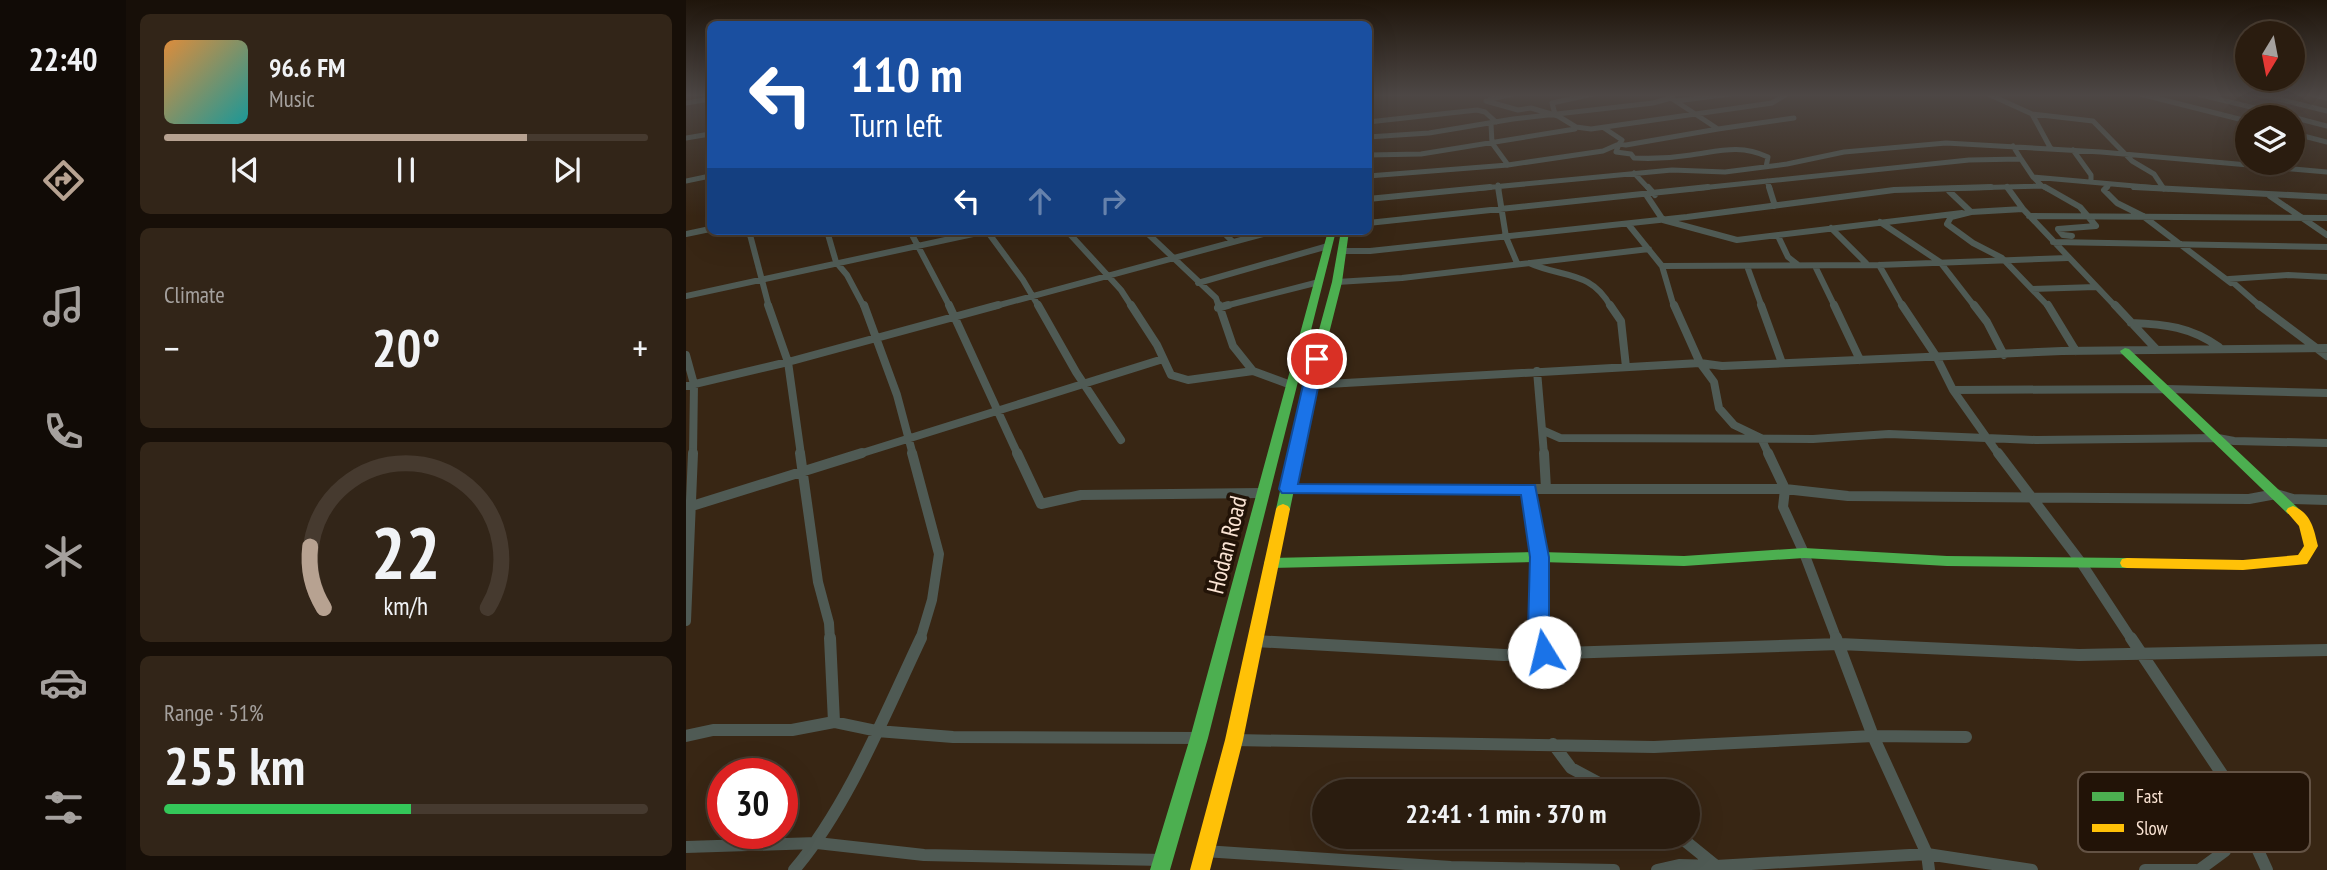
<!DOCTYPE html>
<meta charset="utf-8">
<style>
:root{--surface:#2a1c0f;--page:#322518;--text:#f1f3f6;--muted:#a5a19e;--line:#463a2f;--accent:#b7a291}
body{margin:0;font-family:"PT Sans Narrow",sans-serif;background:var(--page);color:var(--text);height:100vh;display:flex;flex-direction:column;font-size:26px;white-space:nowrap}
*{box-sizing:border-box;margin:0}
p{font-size:23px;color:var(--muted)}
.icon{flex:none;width:38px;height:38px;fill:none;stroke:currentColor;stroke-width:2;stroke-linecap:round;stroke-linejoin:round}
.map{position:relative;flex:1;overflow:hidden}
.drawer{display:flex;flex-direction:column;gap:14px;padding:14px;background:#170f08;width:560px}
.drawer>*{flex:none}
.banner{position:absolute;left:21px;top:21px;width:665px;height:214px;border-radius:10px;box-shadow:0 7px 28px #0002,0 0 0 2px var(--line);background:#1a4fa0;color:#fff;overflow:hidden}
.needle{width:46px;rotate:190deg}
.buttons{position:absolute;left:1549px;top:21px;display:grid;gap:14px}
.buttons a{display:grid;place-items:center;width:70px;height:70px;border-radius:50%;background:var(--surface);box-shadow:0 7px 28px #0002,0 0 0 2px var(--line);font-size:35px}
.speed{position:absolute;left:21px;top:758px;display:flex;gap:14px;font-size:35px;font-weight:700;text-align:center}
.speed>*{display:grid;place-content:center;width:91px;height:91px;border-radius:50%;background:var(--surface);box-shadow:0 7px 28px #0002,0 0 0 2px var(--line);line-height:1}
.speed .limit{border:10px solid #d22;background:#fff;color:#111}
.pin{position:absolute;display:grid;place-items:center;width:60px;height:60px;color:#fff;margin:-30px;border:4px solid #fff;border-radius:50%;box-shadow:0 2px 7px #0007}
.me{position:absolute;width:77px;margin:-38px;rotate:351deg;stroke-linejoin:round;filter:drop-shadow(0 0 5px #0008)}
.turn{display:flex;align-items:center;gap:24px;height:147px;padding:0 28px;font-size:32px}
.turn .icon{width:91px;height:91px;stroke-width:2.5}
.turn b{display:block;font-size:49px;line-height:60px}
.lanes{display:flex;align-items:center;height:66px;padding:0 28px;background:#0003;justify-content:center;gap:35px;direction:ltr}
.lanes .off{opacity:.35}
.big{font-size:52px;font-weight:700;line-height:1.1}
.drawer .tile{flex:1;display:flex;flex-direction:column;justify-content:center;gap:10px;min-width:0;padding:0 24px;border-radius:10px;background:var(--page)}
.drawer .dial{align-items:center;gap:0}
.dial svg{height:182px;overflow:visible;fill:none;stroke:var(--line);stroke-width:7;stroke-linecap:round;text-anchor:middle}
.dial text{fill:var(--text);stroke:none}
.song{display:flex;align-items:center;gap:21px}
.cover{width:84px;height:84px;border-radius:10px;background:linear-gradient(135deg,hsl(30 70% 55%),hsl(180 70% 35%))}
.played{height:7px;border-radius:4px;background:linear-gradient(90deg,var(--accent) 75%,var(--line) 75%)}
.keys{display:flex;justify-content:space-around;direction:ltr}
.heat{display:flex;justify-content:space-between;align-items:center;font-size:38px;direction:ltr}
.charge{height:10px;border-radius:5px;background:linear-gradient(90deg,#34c759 51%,var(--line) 0)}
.trip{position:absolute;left:626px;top:779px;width:388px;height:70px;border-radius:35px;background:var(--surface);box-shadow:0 7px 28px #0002,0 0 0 2px var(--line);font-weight:700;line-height:70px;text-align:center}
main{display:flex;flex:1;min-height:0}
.dock{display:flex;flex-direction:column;width:126px;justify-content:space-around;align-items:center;background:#110b06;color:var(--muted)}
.dock .icon{width:49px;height:49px}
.dock .current{color:var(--accent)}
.dock b{font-size:32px;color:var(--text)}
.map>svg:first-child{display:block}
</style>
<main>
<nav class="dock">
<b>22:40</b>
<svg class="icon current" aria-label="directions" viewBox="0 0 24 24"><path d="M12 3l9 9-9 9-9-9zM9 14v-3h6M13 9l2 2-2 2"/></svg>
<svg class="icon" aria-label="music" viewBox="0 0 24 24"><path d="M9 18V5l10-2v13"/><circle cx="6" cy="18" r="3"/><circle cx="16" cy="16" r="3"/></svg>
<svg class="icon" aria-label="phone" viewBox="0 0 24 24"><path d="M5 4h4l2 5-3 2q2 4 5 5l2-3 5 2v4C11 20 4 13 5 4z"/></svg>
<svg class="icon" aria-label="climate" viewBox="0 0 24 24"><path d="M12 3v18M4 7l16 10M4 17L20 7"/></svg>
<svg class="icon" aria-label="car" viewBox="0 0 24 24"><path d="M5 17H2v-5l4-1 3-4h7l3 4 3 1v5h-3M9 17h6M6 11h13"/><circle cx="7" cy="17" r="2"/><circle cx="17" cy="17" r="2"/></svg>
<svg class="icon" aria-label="filters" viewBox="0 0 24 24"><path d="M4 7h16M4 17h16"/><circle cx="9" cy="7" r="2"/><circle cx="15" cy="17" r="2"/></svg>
</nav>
<section class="drawer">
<div class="tile">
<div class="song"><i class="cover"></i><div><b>96.6 FM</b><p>Music</p></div></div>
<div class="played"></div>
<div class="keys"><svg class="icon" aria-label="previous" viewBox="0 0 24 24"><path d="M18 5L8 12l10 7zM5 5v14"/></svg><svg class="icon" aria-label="pause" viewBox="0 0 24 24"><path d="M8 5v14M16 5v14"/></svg><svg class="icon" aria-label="next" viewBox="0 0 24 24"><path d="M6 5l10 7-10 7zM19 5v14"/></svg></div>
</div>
<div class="tile"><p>Climate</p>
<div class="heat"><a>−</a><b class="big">20°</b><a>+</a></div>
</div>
<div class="tile dial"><svg viewBox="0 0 100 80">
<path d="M14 69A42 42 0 1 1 86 69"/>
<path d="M14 69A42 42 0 0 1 8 42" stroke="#b7a291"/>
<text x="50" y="56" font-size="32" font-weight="700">22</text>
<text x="50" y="72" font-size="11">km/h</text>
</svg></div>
<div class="tile"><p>Range · 51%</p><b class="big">255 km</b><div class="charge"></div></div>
</section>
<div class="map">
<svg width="1641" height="870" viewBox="0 0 1641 870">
<rect width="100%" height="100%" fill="#382614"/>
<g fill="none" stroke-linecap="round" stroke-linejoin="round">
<!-- street-far4 -->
<path stroke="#4f5a54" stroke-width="5" d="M1302 94 1346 114 1407 121 1446 161 1468 174 1478 189
M1454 94 1561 121
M1511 94 1606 117
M1572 94 1641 111
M1624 94 1641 98
M804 99 828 94
M800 101 832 110 845 108 872 116 890 127 905 129 1086 103 1101 94
M990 101 1044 94
M0 103 24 99
M869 114 866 103 907 94
M1346 114 1365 149
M1606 117 1641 126
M682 122 791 110 799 112 810 122
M805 124 806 143 822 165
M918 128 936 140 933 144 940 145 1032 129 985 98
M1032 129 1108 118
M1606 133 1641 142
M682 137 743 133 827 119 967 103 985 98 987 94
M0 138 24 134
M1387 150 1405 175V182
M682 155 735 154 889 129
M1335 159 1347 177
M948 173 963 189
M682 176 822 165 917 151 933 144 930 152 945 154 948 158C967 159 986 158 1005 155 1034 151 1054 144 1082 157L1080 167
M0 181 24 176
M1081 181 1084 189
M812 185 813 189
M1356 186 1362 189
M1321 187 1323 189
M786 189 986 170 1039 172 1101 164 1158 152 1260 143 1415 152 1641 172
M1005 189 1283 160 1335 159 1327 146
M1240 189 1356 186 1347 177 1483 189
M1419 189 1422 186"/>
<!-- street-far3 -->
<path stroke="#4f5a54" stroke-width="6" d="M812 187 820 237 831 263
M962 187 969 195
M1083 187 1089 206
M1359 187 1394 207 1410 226 1372 229 1377 235 1386 236
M1421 187 1418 190 1431 203 1457 216 1545 283
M1448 187 1641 197
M1263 191 1285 212 1265 217 1261 224 1287 243 1316 258 1363 307
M961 196 977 220 1051 240 1276 213
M1584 196 1641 235
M682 199 804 187
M1337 209 1430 307
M1285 212 1337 209 1321 187
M1343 216 1641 218
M1194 222 1254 262 1289 307
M682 223 1022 187
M942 224 976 266 1193 265 1382 258
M1145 228 1180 263
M63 231 83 307
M141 231 150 262 161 275 178 307
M224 231 264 307
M301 231 337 280 353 307
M381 231 435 290 446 307
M459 231 530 298 533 307
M536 231 546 241
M0 234 24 229
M1092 236 1102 257 1111 264
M1367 242 1641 247
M656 251H684L1001 217 1208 190 1305 187
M843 263C876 278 905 270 925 307
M1193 265 1217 307
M976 266 988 307
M1061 266 1076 307
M1129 266 1149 307
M651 282 716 278 963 249
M512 283 642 246
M1346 289 1410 287
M0 296 301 231
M306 307 588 231
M535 307 633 282
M1575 307 1543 279 1602 275 1641 277"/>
<!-- street-far2 -->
<path stroke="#4f5a54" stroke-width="8" d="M82 305 102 362 115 455
M178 305 211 395 227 455
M263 305 332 455
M352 305 390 372 435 440
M445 305 471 345 485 375 502 380 567 371
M533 305 547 346 567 371 605 385
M924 305 935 321 940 367
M988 305 1014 363 1028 382 1033 408 1048 425 1075 438 1083 455
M1075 305 1096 363
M1148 305 1174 360
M1216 305 1250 356 1267 390 1481 389 1641 393
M1288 305 1301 322 1318 355
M1362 305 1390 351
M1429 305 1470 349
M1573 305 1641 356
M532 308 542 305
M1445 323C1479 324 1505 327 1533 347
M0 355 8 384 7 455
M851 371 856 430 874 438 1127 439 1203 434 1350 440 1532 438 1548 441 1641 443
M624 385 1014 363 1036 366 1376 351 1641 348
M0 386 102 362 312 305
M1267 390 1313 455
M856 430 858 455
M170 455 477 359"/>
<!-- street-far1 -->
<path stroke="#4f5a54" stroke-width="10" d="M114 453 132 582 143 623 144 640
M226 453 253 554 246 600 234 640
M331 453 355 504 395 495 576 493
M858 453 860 489
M1082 453 1099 489 1162 496 1563 499 1590 494 1607 499 1641 500
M1312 453 1394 561 1446 640
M602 489H1099L1097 507 1118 553 1151 640
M843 489 854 557 855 640
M6 506 176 453
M0 621 7 453"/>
<!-- street -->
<path stroke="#4f5a54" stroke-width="12" d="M144 638 148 722
M855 638 858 652
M1150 638 1187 736 1241 854 1243 870
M1445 638 1544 786 1553 809 1541 816 1539 851 1513 870
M569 641 818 655 1154 644 1393 655 1641 650
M0 736 27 730H106L148 722 191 731 267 737 513 738
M548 740 968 747 1187 736 1280 737
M867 744 885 768 928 791
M1553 809 1581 870
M993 836 1030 866
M0 847 131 843 238 855 477 860
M518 851 765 867 928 870
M108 870C161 808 200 712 235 638
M971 870 993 865 1030 866 1241 854 1346 870
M1459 870H1510"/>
<!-- fast -->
<path fill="#4caf50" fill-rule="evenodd" d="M642 231H650L522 738 484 870H464L504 738Z
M655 231H663L656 282 630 385 604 509 602 512H592L590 509 618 385 646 282Z
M1439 348 1443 349 1612 508 1614 511 1612 514H1602L1435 353 1434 351Z
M1118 548 1261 556 1441 558 1446 559 1448 563 1446 567 1441 568 1261 566 1118 558 998 566 854 562 585 568 580 567 578 563 580 559 585 558 854 552 998 556Z"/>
<!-- slow -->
<path fill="#ffc107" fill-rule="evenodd" d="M597 504 602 506 604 509 557 740 524 870H504L539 740 590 509 592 506Z
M1607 506C1625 513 1628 529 1632 546L1621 564 1557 570 1441 568 1436 567 1434 563 1436 559 1441 558 1557 560 1612 555 1618 546 1613 526 1600 511 1602 508Z"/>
</g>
<!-- sky -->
<linearGradient id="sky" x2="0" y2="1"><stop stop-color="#1f150b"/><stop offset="0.44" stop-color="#4d4745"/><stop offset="1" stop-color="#4d4745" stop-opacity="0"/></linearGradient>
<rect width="1641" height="216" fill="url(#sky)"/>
<!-- route -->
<path fill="#1a73e8" stroke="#114b97" stroke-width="2" d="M631 355 638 359 612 484 849 485 863 557V631L869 652 866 658 858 660 851 658 842 631 844 557 835 495 596 493 593 489 623 359Z"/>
<g text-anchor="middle" stroke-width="7" stroke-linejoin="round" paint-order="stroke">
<!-- street labels -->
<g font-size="24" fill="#fbe4d4" stroke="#221307">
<text transform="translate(541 545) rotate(-76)" y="8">Hodan Road</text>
</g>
</g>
<!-- legend -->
<rect x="1392" y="772" width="232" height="80" rx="10" fill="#221307" stroke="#635244" stroke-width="2"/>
<rect x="1406" y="792" width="32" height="9" fill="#4caf50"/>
<rect x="1406" y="824" width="32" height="8" fill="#ffc107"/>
<g font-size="19" fill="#fbe4d4">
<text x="1450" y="803">Fast</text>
<text x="1450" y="835">Slow</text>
</g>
</svg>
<div class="buttons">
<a><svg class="needle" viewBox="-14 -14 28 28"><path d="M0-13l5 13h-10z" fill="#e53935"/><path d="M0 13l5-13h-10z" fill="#a5a19e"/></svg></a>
<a><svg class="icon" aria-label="layers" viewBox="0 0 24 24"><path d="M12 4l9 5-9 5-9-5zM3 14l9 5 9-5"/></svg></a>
</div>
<div class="speed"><div class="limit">30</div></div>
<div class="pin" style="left:631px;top:359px;background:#d93025"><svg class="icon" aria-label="arrive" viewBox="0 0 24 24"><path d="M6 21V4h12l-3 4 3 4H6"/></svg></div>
<svg class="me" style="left:858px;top:652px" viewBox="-20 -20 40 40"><circle r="19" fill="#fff"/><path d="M0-13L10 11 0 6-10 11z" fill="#1a73e8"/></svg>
<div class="trip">22:41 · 1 min · 370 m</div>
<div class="banner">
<div class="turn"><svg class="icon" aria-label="left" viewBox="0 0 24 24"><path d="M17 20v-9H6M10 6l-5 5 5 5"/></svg><div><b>110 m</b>Turn left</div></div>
<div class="lanes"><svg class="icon" aria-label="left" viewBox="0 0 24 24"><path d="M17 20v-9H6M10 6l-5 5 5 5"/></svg><svg class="icon off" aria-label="ahead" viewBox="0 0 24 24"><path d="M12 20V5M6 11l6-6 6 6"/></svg><svg class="icon off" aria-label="right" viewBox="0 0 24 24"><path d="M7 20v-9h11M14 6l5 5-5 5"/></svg></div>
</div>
</div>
</main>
